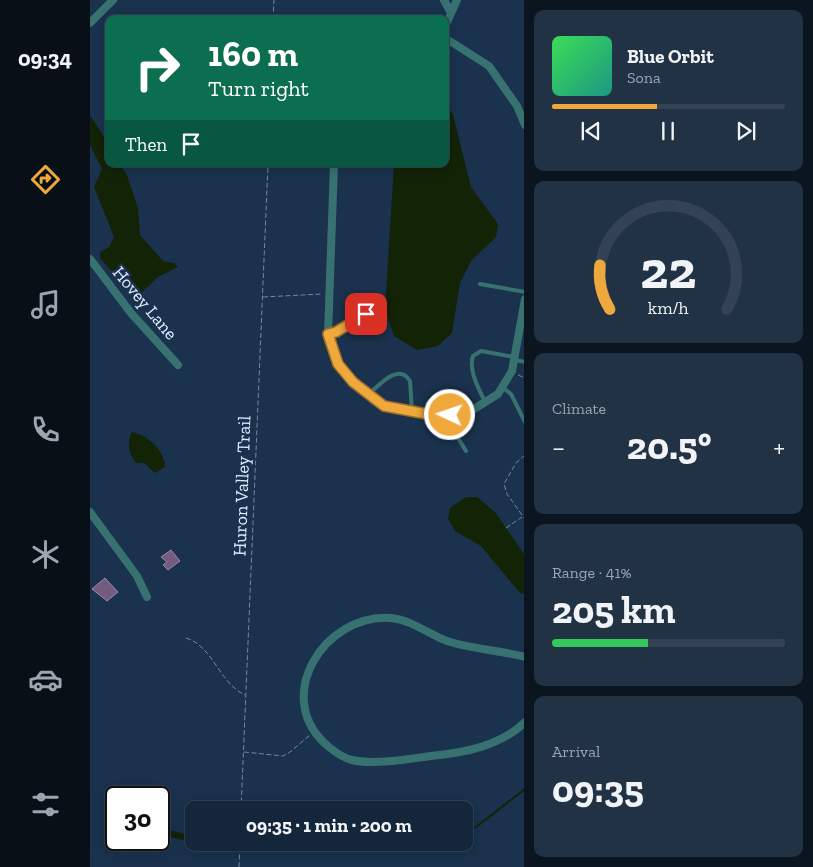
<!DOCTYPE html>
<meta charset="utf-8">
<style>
:root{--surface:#14263a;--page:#213245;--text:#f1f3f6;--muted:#9da5af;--line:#334354;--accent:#eea83c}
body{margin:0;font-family:"Zilla Slab",serif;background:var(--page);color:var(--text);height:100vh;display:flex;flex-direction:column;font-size:19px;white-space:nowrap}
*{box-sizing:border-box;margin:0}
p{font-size:16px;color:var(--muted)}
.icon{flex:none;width:28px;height:28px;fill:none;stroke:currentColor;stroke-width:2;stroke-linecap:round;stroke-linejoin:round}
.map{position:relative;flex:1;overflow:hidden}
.details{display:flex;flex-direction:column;gap:10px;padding:10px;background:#0b1520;width:289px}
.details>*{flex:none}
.top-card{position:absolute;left:15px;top:15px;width:344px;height:152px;border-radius:10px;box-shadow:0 2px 12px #0003,0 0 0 1px var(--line);background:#0b6e4f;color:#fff;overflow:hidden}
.speed{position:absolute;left:15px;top:786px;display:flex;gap:10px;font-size:25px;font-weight:700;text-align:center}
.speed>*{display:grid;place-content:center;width:65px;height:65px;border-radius:50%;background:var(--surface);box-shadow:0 2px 12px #0003,0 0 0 1px var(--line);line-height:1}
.speed .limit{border:2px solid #111;border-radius:8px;background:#fff;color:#111}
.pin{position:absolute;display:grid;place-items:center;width:42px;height:42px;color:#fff;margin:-21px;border-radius:10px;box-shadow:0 2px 8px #0006}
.me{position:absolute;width:55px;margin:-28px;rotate:273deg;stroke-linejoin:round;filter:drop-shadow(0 0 4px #0008)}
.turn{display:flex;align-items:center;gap:18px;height:105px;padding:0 20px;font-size:22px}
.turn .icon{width:65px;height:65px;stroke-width:2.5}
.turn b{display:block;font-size:35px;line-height:42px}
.then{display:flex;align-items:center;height:48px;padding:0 20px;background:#0003;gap:10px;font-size:19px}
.big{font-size:38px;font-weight:800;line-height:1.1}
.details .tile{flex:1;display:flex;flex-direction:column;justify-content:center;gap:8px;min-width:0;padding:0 18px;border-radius:10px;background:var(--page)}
.details .dial{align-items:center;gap:0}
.dial svg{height:130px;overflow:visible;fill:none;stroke:var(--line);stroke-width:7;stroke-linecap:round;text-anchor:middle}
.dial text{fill:var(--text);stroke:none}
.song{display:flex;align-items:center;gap:15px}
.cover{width:60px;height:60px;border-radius:8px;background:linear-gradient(135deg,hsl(130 70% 55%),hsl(170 70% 35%))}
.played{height:5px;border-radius:2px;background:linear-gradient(90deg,var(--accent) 45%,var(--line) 45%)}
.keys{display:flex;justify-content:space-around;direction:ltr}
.heat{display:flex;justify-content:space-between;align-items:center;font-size:28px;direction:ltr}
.charge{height:8px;border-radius:4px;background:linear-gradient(90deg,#34c759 41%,var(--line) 0)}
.trip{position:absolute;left:95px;top:801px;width:288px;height:50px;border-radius:10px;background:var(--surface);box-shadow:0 2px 12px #0003,0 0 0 1px var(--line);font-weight:800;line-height:50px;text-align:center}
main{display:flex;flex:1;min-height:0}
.menu{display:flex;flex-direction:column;width:90px;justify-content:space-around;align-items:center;background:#080f17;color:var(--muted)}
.menu .icon{width:35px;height:35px}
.menu .on{color:var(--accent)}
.menu b{font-size:22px;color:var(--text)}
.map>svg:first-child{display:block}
</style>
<main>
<nav class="menu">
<b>09:34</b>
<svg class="icon on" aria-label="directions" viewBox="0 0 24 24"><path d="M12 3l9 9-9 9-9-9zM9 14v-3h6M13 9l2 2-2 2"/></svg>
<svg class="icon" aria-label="music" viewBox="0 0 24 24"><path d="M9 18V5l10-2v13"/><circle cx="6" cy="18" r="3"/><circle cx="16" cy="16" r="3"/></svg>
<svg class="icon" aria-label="phone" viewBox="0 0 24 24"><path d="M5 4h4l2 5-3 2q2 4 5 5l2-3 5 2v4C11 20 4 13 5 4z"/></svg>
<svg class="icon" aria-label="climate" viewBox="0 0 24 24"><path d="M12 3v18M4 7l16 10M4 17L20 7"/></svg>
<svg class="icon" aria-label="car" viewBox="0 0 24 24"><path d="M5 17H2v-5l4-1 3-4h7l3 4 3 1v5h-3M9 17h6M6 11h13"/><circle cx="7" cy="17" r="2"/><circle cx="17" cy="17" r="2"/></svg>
<svg class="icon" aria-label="filters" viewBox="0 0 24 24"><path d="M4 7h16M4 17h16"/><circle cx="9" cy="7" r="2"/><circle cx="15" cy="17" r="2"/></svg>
</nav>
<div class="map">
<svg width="435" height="867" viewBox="0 0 435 867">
<rect width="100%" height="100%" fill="#1a324e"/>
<!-- water -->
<path fill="#132306" d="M355 102 363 115 381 187 408 224 406 237 381 261 370 283 362 333 348 346 327 350 304 336 295 309 304 164H355Z
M0 116C13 134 19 141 19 164H30L37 175 48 208 50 235 73 261 84 263 88 267 68 277 48 296 42 295 10 258V252L19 247 24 237 4 187 12 169 0 145Z
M42 432C57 435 75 450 75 467L65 473 54 463H46C39 453 36 443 42 432Z
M376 497H387L405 512 434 554V594L430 593 391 546 365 531 358 519 360 508Z
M77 829 104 837V842L69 835V831Z"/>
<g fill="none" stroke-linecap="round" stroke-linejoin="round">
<!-- stream -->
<path stroke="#132306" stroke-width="2" d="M374 830 386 827 435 789
M155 850 226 847 258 842"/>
</g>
<!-- building -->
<path fill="#725d7e" stroke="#9d86aa" d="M81 550 90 561 78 570 73 565 77 562 71 557Z
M15 578 28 592 17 601 2 589Z"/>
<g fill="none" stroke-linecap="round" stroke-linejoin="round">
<!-- path -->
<path stroke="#7488a0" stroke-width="1" stroke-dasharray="5 2.5" stroke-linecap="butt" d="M183 19 184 0
M173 297 232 294
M428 375 435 378
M435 455 426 463 414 484 417 494 435 519
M416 528 432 517
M96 638C123 646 129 683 155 695
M154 752 193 756 200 752 220 735
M151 810 178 164
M149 867 150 842"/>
<!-- lane -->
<path stroke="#377271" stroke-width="4" d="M390 284 435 292
M238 334 246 332 276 314
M424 360 435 362
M412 387 421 394 435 422
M279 394C289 385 309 362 320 381L322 411
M395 402C389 389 378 370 383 356L391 351 424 357
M360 415 365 433 376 451"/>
<!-- street -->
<path stroke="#377271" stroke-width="8" d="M354 0 361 13
M0 23 23 0
M355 27 367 0
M355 38 399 66 427 106 435 125
M244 164 238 334 249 364 263 382 294 406 353 417 384 409 408 394 422 371 435 299
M0 259 41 313 88 365
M0 512 47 576 57 597
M435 657C409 650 381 649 357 641 338 634 322 620 301 618 234 613 180 699 239 747 245 752 253 758 262 760 284 765 318 759 341 756 373 753 411 746 435 722"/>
</g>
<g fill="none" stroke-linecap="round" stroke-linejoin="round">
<defs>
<path id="route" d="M276 314 246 332 238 334 248 364 263 382 294 406 353 417 360 415"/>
</defs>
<!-- route casing -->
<use href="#route" stroke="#9b6d27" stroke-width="12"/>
<!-- route -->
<use href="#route" stroke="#eea83c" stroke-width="9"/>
</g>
<g text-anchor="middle" stroke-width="5" stroke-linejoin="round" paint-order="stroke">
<!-- street labels -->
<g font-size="18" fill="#deedff" stroke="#1a324e">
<text transform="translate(55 303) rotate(50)" y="6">Hovey Lane</text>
<text transform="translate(152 486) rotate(-88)" y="6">Huron Valley Trail</text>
</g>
</g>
</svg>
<div class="speed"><div class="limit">30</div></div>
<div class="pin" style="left:276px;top:314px;background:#d93025"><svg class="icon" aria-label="arrive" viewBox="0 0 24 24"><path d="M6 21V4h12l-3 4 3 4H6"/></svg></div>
<svg class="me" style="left:360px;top:415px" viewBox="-20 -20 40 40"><circle r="17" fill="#eea83c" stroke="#fff" stroke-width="3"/><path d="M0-11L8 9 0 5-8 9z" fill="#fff"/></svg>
<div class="trip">09:35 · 1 min · 200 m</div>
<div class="top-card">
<div class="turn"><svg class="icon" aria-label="right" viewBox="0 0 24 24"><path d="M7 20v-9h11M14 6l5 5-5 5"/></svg><div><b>160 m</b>Turn right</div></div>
<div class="then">Then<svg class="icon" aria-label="arrive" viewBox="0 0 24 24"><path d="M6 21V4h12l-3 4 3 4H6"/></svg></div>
</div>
</div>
<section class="details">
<div class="tile">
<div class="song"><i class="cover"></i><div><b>Blue Orbit</b><p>Sona</p></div></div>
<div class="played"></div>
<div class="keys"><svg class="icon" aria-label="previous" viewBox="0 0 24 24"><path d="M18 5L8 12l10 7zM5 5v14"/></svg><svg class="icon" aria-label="pause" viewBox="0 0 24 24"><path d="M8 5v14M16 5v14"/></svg><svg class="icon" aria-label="next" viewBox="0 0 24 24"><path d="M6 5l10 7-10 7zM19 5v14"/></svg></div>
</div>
<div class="tile dial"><svg viewBox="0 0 100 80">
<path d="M14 69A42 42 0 1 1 86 69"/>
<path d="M14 69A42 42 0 0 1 8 42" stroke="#eea83c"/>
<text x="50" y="56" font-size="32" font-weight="700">22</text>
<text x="50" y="72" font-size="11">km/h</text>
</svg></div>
<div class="tile"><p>Climate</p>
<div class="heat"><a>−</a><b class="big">20.5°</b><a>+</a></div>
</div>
<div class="tile"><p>Range · 41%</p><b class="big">205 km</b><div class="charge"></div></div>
<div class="tile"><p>Arrival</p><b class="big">09:35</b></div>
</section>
</main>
